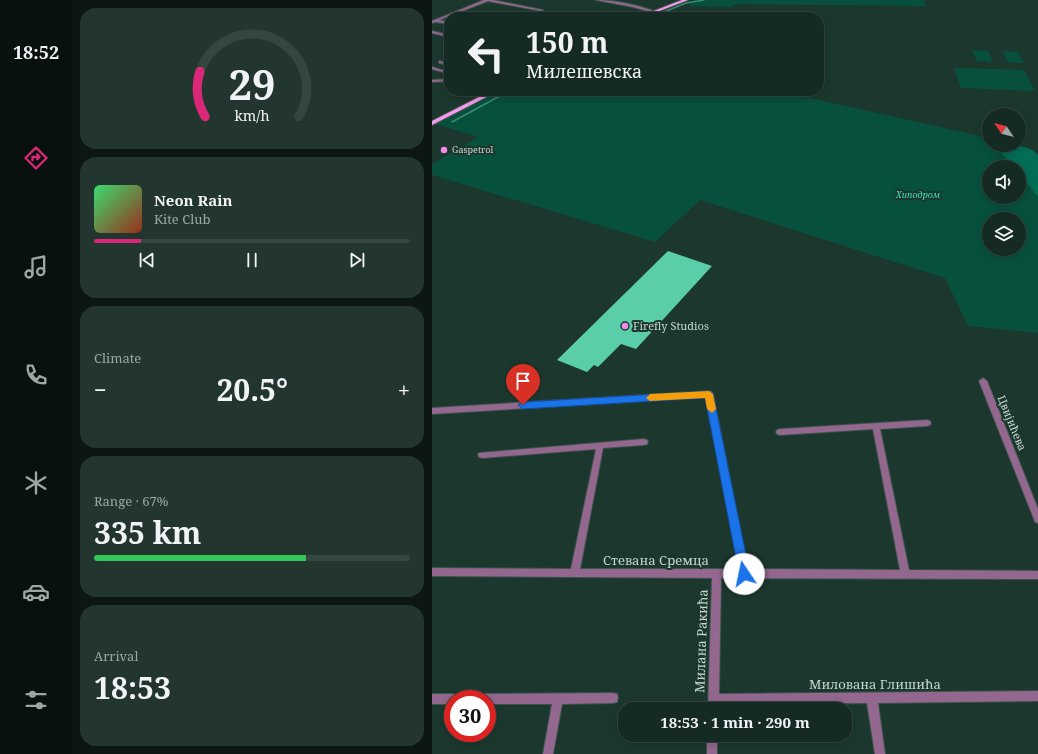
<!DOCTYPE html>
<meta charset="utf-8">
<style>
:root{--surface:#152a22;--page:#22362f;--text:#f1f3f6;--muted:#9da7a5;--line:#344640;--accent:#db2777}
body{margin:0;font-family:"Noto Serif",serif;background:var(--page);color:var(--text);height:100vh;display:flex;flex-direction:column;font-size:15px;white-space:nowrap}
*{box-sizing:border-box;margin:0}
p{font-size:13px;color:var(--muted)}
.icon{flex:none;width:22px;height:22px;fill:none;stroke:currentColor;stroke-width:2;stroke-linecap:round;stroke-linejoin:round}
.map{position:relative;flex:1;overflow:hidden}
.panel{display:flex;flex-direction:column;gap:8px;padding:8px;background:#0c1713;width:360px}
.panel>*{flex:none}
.banner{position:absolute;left:12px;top:12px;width:380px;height:84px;border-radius:16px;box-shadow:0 2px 10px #0003,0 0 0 1px var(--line);background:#152a22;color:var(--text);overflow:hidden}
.needle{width:26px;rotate:305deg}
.fabs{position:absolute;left:550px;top:108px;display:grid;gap:8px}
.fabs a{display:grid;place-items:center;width:44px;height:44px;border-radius:50%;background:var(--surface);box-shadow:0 2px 10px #0003,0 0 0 1px var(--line);font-size:20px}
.speed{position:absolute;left:12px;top:690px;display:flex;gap:8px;font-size:20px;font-weight:700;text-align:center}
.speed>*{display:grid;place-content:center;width:52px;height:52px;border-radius:50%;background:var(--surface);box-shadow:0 2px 10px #0003,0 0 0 1px var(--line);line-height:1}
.speed .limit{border:6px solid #d22;background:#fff;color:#111}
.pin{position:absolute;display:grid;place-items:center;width:34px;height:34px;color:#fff;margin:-41px -17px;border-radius:50% 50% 50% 0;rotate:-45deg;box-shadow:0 0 4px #0007}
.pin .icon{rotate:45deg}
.me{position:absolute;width:44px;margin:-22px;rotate:349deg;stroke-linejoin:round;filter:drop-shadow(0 0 3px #0008)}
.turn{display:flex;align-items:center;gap:14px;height:84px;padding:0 16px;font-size:18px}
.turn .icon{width:52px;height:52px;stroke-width:2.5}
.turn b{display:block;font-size:28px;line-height:34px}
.big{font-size:30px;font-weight:700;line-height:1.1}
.panel .tile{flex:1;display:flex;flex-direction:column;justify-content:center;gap:6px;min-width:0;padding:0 14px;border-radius:16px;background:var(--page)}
.panel .dial{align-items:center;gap:0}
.dial svg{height:104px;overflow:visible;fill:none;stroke:var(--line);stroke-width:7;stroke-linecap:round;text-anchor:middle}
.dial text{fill:var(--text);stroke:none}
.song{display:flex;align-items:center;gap:12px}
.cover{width:48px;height:48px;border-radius:6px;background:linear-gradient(135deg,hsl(140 70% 55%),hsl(10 70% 35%))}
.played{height:4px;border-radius:2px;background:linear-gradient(90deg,var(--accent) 15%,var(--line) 15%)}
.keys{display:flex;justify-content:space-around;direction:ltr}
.heat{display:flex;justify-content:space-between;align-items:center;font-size:22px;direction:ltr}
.charge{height:6px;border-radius:3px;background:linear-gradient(90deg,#34c759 67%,var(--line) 0)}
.trip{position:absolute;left:186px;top:702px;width:234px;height:40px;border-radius:16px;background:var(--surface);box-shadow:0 2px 10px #0003,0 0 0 1px var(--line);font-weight:700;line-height:40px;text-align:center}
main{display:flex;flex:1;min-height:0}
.dock{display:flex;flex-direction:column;width:72px;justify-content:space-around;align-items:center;background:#08110e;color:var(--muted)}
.dock .icon{width:28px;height:28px}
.dock .selected{color:var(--accent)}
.dock b{font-size:18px;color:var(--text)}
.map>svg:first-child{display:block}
</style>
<main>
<nav class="dock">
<b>18:52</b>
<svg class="icon selected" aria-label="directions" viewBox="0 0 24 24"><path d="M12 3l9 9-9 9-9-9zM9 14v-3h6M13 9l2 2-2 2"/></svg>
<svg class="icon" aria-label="music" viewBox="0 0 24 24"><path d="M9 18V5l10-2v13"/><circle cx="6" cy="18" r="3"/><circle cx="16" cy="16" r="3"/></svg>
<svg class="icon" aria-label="phone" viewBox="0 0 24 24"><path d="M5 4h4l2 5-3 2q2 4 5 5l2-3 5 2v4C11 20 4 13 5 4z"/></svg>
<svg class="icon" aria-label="climate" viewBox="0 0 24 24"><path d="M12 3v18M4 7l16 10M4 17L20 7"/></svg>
<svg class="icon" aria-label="car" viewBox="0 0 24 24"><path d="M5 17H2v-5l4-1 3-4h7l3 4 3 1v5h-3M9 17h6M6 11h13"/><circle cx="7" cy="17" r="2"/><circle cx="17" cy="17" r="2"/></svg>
<svg class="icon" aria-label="filters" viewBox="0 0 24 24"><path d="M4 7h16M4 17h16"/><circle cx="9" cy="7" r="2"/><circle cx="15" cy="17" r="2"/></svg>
</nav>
<section class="panel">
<div class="tile dial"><svg viewBox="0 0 100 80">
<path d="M14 69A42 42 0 1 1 86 69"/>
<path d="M14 69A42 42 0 0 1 10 34" stroke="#db2777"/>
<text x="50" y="56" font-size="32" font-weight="700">29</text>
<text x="50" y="72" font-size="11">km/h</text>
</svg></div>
<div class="tile">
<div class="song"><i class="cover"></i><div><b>Neon Rain</b><p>Kite Club</p></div></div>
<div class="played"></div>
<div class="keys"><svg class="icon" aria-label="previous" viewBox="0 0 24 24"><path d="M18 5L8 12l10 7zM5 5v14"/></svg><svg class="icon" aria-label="pause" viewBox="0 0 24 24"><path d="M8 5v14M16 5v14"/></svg><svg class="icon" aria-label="next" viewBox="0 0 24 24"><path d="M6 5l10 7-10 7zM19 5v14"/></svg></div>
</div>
<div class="tile"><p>Climate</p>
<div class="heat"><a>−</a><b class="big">20.5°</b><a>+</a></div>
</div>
<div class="tile"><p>Range · 67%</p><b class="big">335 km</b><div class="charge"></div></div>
<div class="tile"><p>Arrival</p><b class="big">18:53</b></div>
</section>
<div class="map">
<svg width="606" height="754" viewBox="0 0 606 754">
<rect width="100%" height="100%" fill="#1c382e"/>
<!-- green -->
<path fill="#08503e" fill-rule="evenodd" d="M266 0H492L494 6 302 4 300 7 257 6 260 1Z
M540 50 556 51 561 62 545 61Z
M570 51 586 52 592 63 576 62Z
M522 68 592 70 603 91 529 88Z
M63 91H347L557 138V145H563L581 167H557V197H587V174L606 197V333L536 326 513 278 268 200 223 242 0 175V164L47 137 0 123ZM557 219H587V249H557Z"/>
<!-- forest -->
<path fill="#036d55" d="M563 145C577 145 597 144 606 155V197L587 174V167H581Z"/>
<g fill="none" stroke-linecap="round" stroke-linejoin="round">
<!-- stream -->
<path stroke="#358d73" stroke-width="1.5" d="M232 12 254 3 272 0
M221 17 228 14
M20 122 77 91"/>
</g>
<!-- building -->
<path fill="#5acda9" d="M236 251 280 266 204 349 189 344 166 367 162 365 155 372 125 360Z"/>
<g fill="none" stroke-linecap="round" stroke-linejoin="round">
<defs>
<path id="minor" d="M52 0H61L111 10 109 11 56 1 7 20 17 22V24L3 22 0 23V21Z
M164 0C182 0 208 5 224 12L222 13 201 7Z
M0 31 17 35V37L0 33Z
M7 61 17 63V65L7 63Z
M0 67 17 72V74L0 69Z
M17 79V81L0 82V80Z
M551 378 555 381 606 509V523L603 522 602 519 547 381Z
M277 391 280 392 281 394 316 569 468 570 441 429 348 435 345 434 344 432 345 430 348 429 495 420 498 421 499 423 498 425 495 426 448 429 477 570 606 571V579L289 578 287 694 606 691V701L446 703 453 754H443L435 703 286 704V709H276L280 578 0 576V568L139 569 164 449 50 458 47 457 46 455 47 453 212 439 215 440 216 442 215 444 212 445 171 448 148 569H307L274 397 0 414V408Z
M181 693 185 694 186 698 185 702 181 703 130 704 121 754H111L120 704H55V699H31L32 695 36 694Z
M0 694H21L25 695 26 699H21V704H0Z
M275 735H285V754H275Z"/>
<path id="primary" d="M250 0H256L212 17H206Z
M59 91H66L0 125V121Z"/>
</defs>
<!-- minor casing -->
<use href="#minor" stroke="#3b544b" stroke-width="2"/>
<!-- primary casing -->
<use href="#primary" stroke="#3b544b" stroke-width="2"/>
<!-- minor -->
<use href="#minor" fill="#94678f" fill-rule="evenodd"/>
<!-- primary -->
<use href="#primary" fill="#f69aed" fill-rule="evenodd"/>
</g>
<!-- route -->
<path fill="#1a73e8" stroke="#114b97" d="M277 391 281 394 318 574 317 578 312 579 308 578 307 574 273 398 91 409 86 405 91 402Z"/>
<!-- slow -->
<path fill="#f59e0b" d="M277 391 281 394 284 409 280 413 275 409 273 398 218 401 214 398 218 394Z"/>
<!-- markers -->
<g fill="#f688ed" stroke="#1c382e" stroke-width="1.5">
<circle cx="12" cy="150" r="4"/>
<circle cx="193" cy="326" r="4"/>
</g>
<g text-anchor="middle" stroke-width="4" stroke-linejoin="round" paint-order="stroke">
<!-- far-poi labels -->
<g font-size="9" fill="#c6d6cf" stroke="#1c382e" text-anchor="start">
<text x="20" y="153">Gaspetrol</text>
</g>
<!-- far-park labels -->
<g font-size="9" font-style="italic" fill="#39dfb2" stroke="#1c382e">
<text x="486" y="198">Хиподром</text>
</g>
<!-- poi labels -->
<g font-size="11" fill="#c6d6cf" stroke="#1c382e" text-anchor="start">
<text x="201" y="330">Firefly Studios</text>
</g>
<!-- street labels -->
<g font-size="11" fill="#c6d6cf" stroke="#1c382e">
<text transform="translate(580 423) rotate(68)" y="4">Цвијићева</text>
</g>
<!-- near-street labels -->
<g font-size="13" fill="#c6d6cf" stroke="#1c382e">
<text x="224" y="565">Стевана Сремца</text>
<text transform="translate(269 641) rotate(-88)" y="5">Милана Ракића</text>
<text x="443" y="689">Милована Глишића</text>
</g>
</g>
</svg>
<div class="fabs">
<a><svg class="needle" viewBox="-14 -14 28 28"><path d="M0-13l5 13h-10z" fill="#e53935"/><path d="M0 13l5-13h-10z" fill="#9da7a5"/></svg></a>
<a><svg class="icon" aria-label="sound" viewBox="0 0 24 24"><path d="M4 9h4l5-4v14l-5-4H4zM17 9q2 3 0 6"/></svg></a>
<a><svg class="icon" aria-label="layers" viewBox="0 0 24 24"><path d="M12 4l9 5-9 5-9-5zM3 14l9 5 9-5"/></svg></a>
</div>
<div class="speed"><div class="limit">30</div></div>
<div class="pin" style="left:91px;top:405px;background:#d93025"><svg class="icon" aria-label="arrive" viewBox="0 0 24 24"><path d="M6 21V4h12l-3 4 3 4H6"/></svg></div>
<svg class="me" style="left:312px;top:574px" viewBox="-20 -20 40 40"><circle r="19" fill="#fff"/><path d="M0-13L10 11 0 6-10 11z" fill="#1a73e8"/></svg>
<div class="trip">18:53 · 1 min · 290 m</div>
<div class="banner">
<div class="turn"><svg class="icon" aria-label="left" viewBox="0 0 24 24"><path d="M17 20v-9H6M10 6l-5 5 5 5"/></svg><div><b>150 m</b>Милешевска</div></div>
</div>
</div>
</main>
